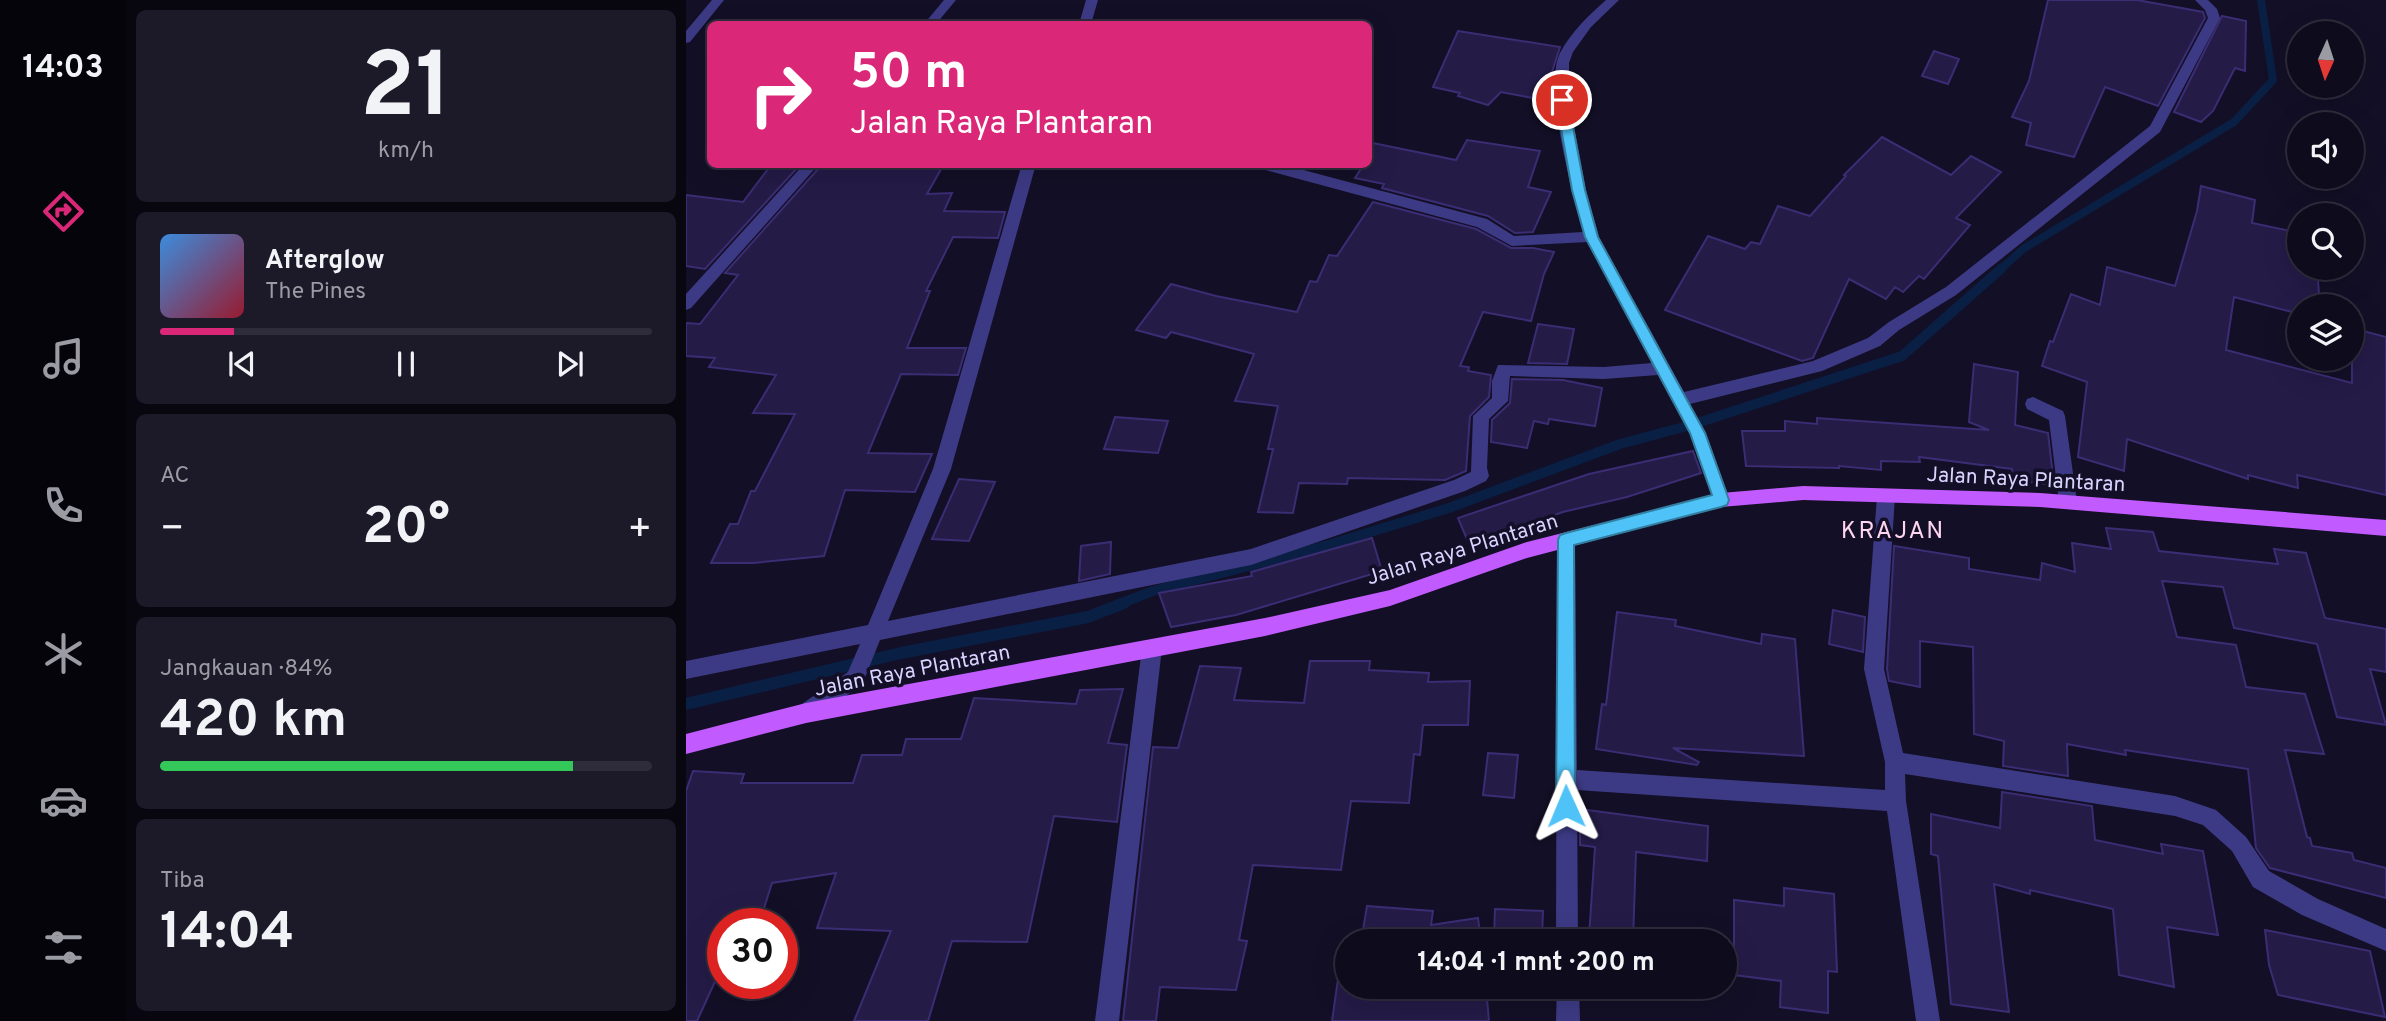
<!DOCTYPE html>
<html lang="id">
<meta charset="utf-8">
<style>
:root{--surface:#0e0b1c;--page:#1c1929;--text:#f1f3f6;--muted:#9b9ba3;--line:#2e2b3b;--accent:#db2777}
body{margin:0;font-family:Overpass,sans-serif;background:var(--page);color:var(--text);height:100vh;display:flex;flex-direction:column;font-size:26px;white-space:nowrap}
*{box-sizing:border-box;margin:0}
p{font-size:23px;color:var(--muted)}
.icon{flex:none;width:38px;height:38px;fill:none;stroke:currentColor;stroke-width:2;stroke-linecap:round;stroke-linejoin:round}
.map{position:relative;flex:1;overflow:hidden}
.side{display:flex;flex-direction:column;gap:10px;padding:10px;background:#08060f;width:560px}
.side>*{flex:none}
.hud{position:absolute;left:21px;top:21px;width:665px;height:147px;border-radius:10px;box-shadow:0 7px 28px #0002,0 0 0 2px var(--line);background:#db2777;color:#fff;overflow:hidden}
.needle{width:46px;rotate:183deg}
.fabs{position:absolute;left:1601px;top:21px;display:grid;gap:14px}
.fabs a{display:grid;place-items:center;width:77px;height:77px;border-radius:50%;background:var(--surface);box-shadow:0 7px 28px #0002,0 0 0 2px var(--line);font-size:35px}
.speed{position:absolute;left:21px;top:908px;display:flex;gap:14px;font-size:35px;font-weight:700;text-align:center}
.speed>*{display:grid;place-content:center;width:91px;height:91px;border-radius:50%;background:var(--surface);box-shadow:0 7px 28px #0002,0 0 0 2px var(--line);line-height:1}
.speed .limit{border:10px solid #d22;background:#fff;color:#111}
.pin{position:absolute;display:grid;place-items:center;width:60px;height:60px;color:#fff;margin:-30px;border:4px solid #fff;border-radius:50%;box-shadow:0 2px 7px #0007}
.me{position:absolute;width:77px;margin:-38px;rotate:359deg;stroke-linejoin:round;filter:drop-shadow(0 0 5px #0008)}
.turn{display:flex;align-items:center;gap:24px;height:147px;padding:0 28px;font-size:32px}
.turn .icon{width:91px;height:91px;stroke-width:2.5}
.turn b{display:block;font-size:49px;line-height:60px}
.big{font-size:52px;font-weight:700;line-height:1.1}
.side .tile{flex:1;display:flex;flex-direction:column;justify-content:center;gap:10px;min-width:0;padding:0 24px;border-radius:10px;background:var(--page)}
.side .dial{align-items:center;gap:0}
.dial b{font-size:91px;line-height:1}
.song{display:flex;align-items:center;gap:21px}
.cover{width:84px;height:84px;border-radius:10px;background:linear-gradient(135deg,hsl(210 70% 55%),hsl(350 70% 35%))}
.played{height:7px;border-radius:4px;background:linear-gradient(90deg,var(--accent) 15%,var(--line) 15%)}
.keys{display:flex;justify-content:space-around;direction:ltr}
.heat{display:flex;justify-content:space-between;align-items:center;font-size:38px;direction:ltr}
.charge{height:10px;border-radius:5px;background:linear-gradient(90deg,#34c759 84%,var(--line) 0)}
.trip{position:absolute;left:649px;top:929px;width:402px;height:70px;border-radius:35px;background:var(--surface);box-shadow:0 7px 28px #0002,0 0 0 2px var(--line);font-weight:700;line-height:70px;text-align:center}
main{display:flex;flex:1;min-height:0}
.tab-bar{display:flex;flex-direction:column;width:126px;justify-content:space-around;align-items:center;background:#06040b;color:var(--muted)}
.tab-bar .icon{width:49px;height:49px}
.tab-bar .on{color:var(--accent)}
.tab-bar b{font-size:32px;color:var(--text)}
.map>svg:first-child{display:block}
</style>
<main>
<nav class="tab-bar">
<b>14:03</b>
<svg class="icon on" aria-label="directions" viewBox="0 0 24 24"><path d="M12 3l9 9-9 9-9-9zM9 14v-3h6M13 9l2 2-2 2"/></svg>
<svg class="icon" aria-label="music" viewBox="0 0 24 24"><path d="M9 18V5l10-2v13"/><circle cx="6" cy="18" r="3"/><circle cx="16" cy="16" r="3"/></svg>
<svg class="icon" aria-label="phone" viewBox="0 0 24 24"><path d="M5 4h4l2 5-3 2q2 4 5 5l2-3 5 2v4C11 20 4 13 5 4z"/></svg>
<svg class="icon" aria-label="climate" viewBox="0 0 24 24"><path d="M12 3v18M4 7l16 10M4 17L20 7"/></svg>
<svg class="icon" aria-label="car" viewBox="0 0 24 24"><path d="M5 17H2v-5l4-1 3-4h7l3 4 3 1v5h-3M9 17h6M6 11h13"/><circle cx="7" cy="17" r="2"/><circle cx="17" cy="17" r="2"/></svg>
<svg class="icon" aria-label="filters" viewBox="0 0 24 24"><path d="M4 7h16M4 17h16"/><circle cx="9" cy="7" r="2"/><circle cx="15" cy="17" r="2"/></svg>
</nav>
<section class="side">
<div class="tile dial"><b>21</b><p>km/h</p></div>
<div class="tile">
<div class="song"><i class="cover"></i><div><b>Afterglow</b><p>The Pines</p></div></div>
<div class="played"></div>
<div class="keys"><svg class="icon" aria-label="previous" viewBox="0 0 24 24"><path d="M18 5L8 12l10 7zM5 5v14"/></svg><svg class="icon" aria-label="pause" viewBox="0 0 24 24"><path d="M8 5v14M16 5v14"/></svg><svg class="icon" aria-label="next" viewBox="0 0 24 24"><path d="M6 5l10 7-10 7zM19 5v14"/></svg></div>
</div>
<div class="tile"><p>AC</p>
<div class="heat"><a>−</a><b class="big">20°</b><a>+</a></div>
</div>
<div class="tile"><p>Jangkauan · 84%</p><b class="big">420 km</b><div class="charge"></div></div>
<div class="tile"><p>Tiba</p><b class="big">14:04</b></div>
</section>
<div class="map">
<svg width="1700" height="1021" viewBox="0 0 1700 1021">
<rect width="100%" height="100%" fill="#130f26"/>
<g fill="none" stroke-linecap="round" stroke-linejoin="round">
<!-- stream-far2 -->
<path stroke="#0a1f44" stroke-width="8" d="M1314 270 1337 249 1548 122 1587 80 1575 0"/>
<!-- stream-far1 -->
<path stroke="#0a1f44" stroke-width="10" d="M433 604 467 591 642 545 763 508 934 444 1005 425 1216 356 1316 268"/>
<!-- stream -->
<path stroke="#0a1f44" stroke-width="12" d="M0 704 215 653 402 617 438 603"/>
</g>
<!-- building -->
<path fill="#241b47" stroke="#3b2d73" stroke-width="2" d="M1362 0H1451L1517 12 1519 18 1472 106 1419 87 1388 157 1340 145 1345 123 1326 117 1343 81Z
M1536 16 1560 21 1559 71 1549 68 1527 111 1515 122 1488 112Z
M772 31 874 47 857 100 815 92 802 105 772 96 774 93 747 87Z
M1248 51 1273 59 1262 84 1236 76Z
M1196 137 1265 175 1285 156 1315 172 1270 218 1284 225 1238 279 1233 276 1217 292 1209 287 1200 299 1163 279 1127 358 1116 361 979 310 1022 236 1059 249 1065 242 1074 244 1092 206 1124 216 1160 176 1158 175Z
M781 140 854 151 842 187 865 192 847 232 829 233 802 216 696 188 698 184 669 178 678 164H682V142L770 160Z
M143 164H258L241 194 266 193 258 211 319 212 312 238 267 237 240 291H244L221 348H280L272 375 215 374 182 453 246 454 229 492 159 490 138 556 67 563H25L44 524H52L65 491H69L109 414 67 413 90 375 23 367 29 358 0 356V323L14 324 52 275 39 273 132 169H140Z
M85 165 112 167 19 269 0 266V195L57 202Z
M1515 186 1569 200 1566 223 1614 233V268H1631L1634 306H1614V314L1548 297 1540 350 1666 383V328L1700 337V495L1611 475 1612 488 1562 475V479L1441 439 1438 471 1392 457 1401 382 1356 366 1364 341 1367 342 1385 294 1414 305 1421 267 1489 286 1511 211Z
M687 202 790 229 825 248H847L868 252 858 274 845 321 797 312 774 366 783 367 782 371 805 375 803 397 784 416 780 471 759 480 662 478 661 484 613 483 607 513 572 512 587 449H582L592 406 549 401 568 354 485 332 480 338 450 330 485 284 530 296 611 312 624 281 631 282 643 255 651 256Z
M852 324 888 329 881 364 842 363Z
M1288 364 1332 372 1329 425 1362 433 1368 485 1327 480 1326 469 1233 457 1234 462 1195 461V470L1153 466V468L1060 466 1056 431H1099V421L1131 424V418L1303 430 1283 422Z
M826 379 877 380 916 388 909 426 863 419 862 424 848 421 841 448 805 442 806 420 824 403Z
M429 417 482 421 472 453 418 449Z
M1007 451 1015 473 941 497 877 512 783 544 772 518 903 474Z
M273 479 309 482 283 541 246 539Z
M1420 528 1467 532 1473 551 1592 564 1588 549 1620 553 1639 618 1700 629V672L1684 669 1700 725 1651 717 1631 644 1548 628 1537 587 1476 581 1491 637 1550 645 1560 687 1619 694 1638 754 1599 750 1621 837 1624 838 1626 846 1666 853 1668 860 1700 868V898L1584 868 1570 848 1562 769 1439 750 1440 755 1381 744 1382 776 1317 766 1318 741 1288 734 1287 647 1234 641V687L1203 681 1201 669 1208 546 1283 558V569L1354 580 1356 563 1389 572 1386 543 1425 549Z
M686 538 696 571 550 615 485 627 473 593 566 576 565 572Z
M425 542 424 574 393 581 395 546Z
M1147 610 1179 617 1177 652 1143 644Z
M931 612 990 620 989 626 1075 644 1076 634 1109 639 1118 756 987 748 1013 762 1011 765 910 749 916 704 920 705Z
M624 661H684L683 670 743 673 742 682 784 681 782 725H737L734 755 728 754 723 803 665 801 655 870 567 865 553 940 561 941 550 990 474 987 470 1021H437L467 747 492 748 514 666 555 668 548 700 618 703Z
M437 689 422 743 441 745 431 822 368 816 341 942 266 941 242 1021H168L205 931 131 928 150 873 86 883 73 924H37V964L11 1021H0V791L7 771 58 774 55 783H167L176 755H216L220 739H275L288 698 390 704 394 690Z
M802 753 832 755 828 798 797 795Z
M1316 792 1406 806 1409 840 1477 854 1475 844 1517 851 1532 935 1481 927 1488 987 1433 975 1427 909 1344 890V894L1308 884 1323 1012 1265 1004 1252 856 1245 854V814L1314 828Z
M894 809 1022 826 1021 861 950 852 947 941 903 937 909 847 894 845Z
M1098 888 1148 894 1151 972 1142 971V1013L1094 1007 1095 981 1048 975V900L1098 906Z
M681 906 747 911 745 925 792 918 795 942H675Z
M809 909 857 911 856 938 808 937Z
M1579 930 1684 951 1699 1017 1592 995 1583 965Z
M654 965 662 966V987H800L803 1021H646Z"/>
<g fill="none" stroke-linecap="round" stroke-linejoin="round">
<!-- minor -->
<path fill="#3d3a85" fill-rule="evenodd" d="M26 0H38L4 42 0 43V31Z
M258 0H270L250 24H238Z
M400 0H412L405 24H393Z
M920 0H933L905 27 887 52 883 63V100L900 190 913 237 998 392 1127 361 1182 338 1203 322 1260 287 1464 126 1522 18 1519 10 1509 0H1522L1531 9 1534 18 1474 132 1270 295 1213 330 1194 346 1136 371 1004 404 1020 433 1044 500 1041 505 1035 507 1029 505 1004 434 972 375 918 379 824 376 822 401 803 419 801 468 803 476 800 481 779 491 565 565 194 640 176 685 120 723 113 720 110 713 113 706 162 672 174 644 0 679V661L182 625 247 469 336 164H350L265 469 202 621 565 549 768 480 785 472 787 416 806 398V381L812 365 918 367 966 363 902 242 826 246 791 227 576 169 569 164H595L801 219 828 236 897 232C887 193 857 88 874 53 885 32 903 15 920 0Z
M118 164H133L5 308 0 310V294Z
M1347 397 1377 411 1379 416 1391 502 1388 507 1382 509 1376 507 1373 502 1363 420 1341 409 1339 404 1341 399Z
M1200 489 1206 491 1209 496 1198 669 1217 753 1489 796 1530 810 1560 837 1583 871 1632 899 1700 929V951L1616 915 1567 887 1546 851 1517 825 1489 816 1219 774 1220 801 1254 1021H1230L1201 811 891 790 892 942H870L871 540 874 534 880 532 886 534 889 540 891 770 1199 790V762L1178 669 1191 496 1194 491Z
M466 639 473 642 476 648 433 1021H409L456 648 459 642Z
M871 987H893L894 1021H870Z"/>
<!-- major -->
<path fill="#c25bff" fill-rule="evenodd" d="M1117 486 1354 493 1700 520V536L1354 507 1117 500 1035 507 841 558 704 606 579 636 120 723 0 754V734L120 703 579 618 704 590 841 542 1035 493Z"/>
</g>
<!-- route -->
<path fill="#4fc3f7" stroke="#337fa1" stroke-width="2" d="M876 96 882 100 899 190 912 237 1019 433 1043 500 1041 505 1035 507 888 545 889 806 886 813 880 816 873 813 870 806 872 540 874 535 880 533 1026 495 1004 433 899 237 886 190 870 100Z"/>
<g text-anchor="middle" stroke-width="7" stroke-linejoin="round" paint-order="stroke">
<!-- street labels -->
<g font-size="21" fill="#d9d4ff" stroke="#130f26">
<text transform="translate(1340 479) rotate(3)" y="7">Jalan Raya Plantaran</text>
<text transform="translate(776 549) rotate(-17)" y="7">Jalan Raya Plantaran</text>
<text transform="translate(226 670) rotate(-11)" y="7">Jalan Raya Plantaran</text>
</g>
<!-- quarter labels -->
<g font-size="24" letter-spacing="2" fill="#ffd6f0" stroke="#130f26">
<text x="1207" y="538">KRAJAN</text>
</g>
</g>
</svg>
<div class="fabs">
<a><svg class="needle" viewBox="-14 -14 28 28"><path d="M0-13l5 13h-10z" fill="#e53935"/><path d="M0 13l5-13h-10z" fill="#9b9ba3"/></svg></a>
<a><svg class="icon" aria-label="sound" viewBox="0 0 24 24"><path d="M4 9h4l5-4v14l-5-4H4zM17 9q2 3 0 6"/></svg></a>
<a><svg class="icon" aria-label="search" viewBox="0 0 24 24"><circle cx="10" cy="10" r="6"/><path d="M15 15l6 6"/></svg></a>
<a><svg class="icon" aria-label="layers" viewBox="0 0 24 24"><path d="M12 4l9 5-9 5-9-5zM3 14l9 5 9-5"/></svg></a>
</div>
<div class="speed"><div class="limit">30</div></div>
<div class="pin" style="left:876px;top:100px;background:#d93025"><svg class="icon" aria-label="arrive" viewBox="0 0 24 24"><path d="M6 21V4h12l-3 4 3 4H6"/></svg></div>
<svg class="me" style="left:880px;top:806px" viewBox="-20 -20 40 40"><path d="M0-17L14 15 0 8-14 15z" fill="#4fc3f7" stroke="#fff" stroke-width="4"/></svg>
<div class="trip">14:04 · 1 mnt · 200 m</div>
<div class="hud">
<div class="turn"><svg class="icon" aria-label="right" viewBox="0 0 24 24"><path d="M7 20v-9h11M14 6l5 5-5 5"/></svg><div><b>50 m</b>Jalan Raya Plantaran</div></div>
</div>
</div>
</main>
